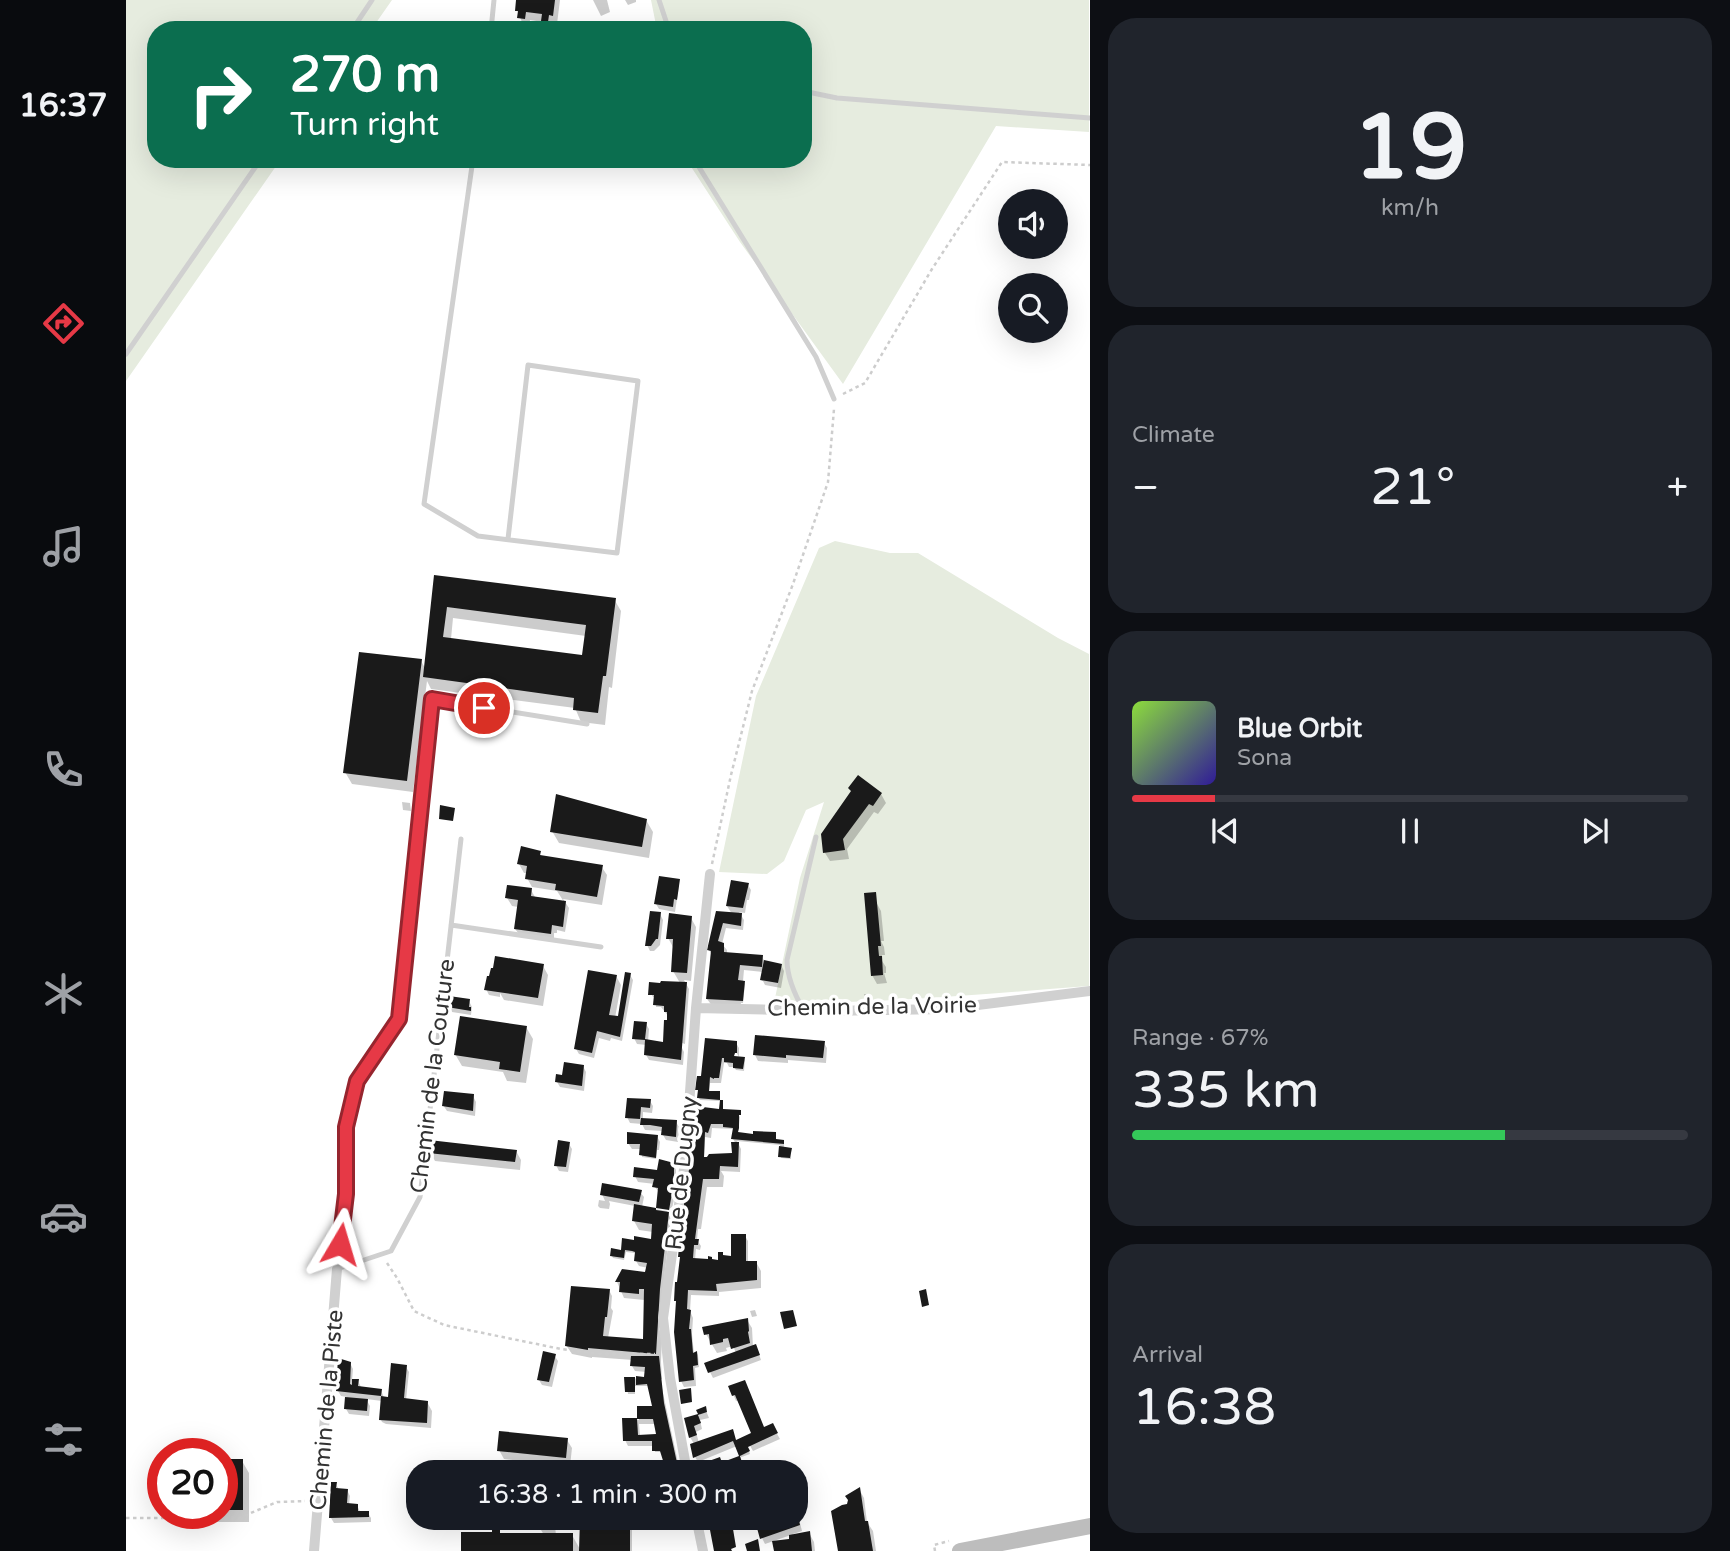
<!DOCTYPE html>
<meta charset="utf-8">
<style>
:root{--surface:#171b24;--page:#20242c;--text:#f1f3f6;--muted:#9ea1a6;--line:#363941;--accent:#e63946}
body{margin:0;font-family:"Varela Round",sans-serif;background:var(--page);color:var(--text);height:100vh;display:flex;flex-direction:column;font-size:26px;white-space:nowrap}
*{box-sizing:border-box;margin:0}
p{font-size:23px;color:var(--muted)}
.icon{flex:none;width:38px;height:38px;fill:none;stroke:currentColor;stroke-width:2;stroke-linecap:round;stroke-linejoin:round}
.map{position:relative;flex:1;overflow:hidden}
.side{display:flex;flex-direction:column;gap:18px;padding:18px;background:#0d0f14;width:640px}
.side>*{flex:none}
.banner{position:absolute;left:21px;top:21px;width:665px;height:147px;border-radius:28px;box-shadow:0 7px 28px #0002;background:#0b6e4f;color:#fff;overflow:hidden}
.controls{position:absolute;left:872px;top:189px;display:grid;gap:14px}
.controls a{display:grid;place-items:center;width:70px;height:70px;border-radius:50%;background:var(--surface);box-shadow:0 7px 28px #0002;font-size:35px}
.speed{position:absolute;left:21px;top:1438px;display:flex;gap:14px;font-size:35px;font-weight:700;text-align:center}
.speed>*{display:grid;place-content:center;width:91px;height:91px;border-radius:50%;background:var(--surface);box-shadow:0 7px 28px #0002;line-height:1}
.speed .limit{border:10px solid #d22;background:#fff;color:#111}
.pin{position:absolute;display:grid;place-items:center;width:60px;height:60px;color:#fff;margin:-30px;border:4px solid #fff;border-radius:50%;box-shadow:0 2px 7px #0007}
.me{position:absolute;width:77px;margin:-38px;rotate:7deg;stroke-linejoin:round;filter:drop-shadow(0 0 5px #0008)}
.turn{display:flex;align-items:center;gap:24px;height:147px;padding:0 28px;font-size:32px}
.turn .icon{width:91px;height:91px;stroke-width:2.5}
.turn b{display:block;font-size:49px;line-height:60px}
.big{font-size:52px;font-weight:600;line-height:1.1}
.side .card{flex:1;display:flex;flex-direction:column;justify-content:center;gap:10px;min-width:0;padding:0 24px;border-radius:28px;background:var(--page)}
.side .dial{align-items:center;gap:0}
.dial b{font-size:91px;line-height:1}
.song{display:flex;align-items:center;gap:21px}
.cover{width:84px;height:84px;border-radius:10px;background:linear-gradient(135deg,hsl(90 70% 55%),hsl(250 70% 35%))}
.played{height:7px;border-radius:4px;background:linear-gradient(90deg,var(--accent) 15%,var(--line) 15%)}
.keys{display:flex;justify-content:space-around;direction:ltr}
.heat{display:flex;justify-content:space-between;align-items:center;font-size:38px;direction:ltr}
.charge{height:10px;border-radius:5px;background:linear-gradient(90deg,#34c759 67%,var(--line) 0)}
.trip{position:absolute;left:280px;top:1460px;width:402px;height:70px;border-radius:28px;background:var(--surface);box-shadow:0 7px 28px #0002;font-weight:600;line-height:70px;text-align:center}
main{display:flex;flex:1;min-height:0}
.tab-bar{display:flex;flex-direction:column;width:126px;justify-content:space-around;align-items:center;background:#090b0e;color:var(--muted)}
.tab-bar .icon{width:49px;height:49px}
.tab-bar .active{color:var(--accent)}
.tab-bar b{font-size:32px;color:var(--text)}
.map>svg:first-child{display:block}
</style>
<main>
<nav class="tab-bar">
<b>16:37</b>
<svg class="icon active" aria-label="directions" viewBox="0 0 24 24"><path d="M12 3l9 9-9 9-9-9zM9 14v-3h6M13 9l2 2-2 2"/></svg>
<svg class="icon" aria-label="music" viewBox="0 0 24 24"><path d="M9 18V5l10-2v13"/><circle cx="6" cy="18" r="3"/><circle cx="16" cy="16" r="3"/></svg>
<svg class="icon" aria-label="phone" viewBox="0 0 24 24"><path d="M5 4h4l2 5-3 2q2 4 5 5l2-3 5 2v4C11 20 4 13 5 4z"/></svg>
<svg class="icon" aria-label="climate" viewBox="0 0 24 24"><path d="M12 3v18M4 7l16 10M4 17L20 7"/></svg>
<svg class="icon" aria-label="car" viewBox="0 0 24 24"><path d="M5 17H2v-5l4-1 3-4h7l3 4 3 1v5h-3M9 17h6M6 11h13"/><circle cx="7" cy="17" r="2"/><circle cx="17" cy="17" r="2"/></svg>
<svg class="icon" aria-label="filters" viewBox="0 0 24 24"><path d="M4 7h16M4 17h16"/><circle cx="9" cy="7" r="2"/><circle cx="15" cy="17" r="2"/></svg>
</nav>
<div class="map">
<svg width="964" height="1551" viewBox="0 0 964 1551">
<rect width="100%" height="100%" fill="#fff"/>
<!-- green -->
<path fill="#e6ecdf" d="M0 0H266L245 30H30V159H155L0 381Z
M525 0H963V132L870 126 717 384 614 242 560 159H677V30H531Z
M709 541 764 553H792L932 638 963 654V986C859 994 754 1004 648 1003L674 878 698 802 680 810 658 861 641 874 593 872 630 696 693 548Z"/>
<!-- shadow -->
<path fill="#0003" fill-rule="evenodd" d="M392 0H434L431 24 428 23 427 30H422L417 22 404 20 403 27H398L391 10Z
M467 0H481L484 12 475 16Z
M499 0H510V2L502 5Z
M309 577 488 599 495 611 486 688 483 687 479 725 455 722 449 708 305 689 301 681 287 792 226 784 219 772 295 661 299 668ZM327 618 460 636 457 657 325 639Z
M755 794 760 803 752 814 748 812 721 849 723 859 704 861 699 853 697 834Z
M276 802 284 803 285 811 277 810Z
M520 820 527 832 523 858 433 843 426 831Z
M414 852 415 857 475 866 481 875 476 905 437 899 443 908 439 932 431 930V933H428V939L393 934 389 929 392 907 386 906 381 898 405 890 409 897 438 902 431 891 406 887 401 878 402 873H398L393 864Z
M550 880 553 886 549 912 533 909 530 904Z
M622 885 625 890 623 900H621L619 913 613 912 618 920 617 930 600 928 596 944 601 950V954L636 957 639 962 655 965 658 971 655 988 639 985 636 979 637 972 618 970 617 981 619 984 617 1003H615L614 1009 587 1007 581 999 586 955 583 950 591 913 606 914 601 906Z
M749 894 750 902 755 911 758 941H755L758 947 759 955H756V961L760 967V973H758L761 983 751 984 746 975Z
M534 914 537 920 534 945 528 951H524L521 945Z
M565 918 570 927 565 981 558 980 563 989 559 1044 556 1043V1048L558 1052 557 1065 523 1060 520 1055 521 1045 511 1044 508 1038 520 1024 523 1029 522 1042 538 1044 543 1017 535 1007H530V997H527L524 991 554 983 547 971V947L542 938Z
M417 966 422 975 417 1006 378 1000 374 993V997L363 995 360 989Z
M504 975 507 980 496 1041 485 1038 484 1041 473 1038 468 1058 453 1054 450 1049 490 976 495 985 489 1018 493 1019Z
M738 994H743L745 1000H740Z
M343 1001 346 1007 345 1015 326 1012 323 1007Z
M400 1027 407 1039 400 1083 381 1081 377 1072 336 1066 329 1054Z
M580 1040 610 1043 613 1048V1057L606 1044 603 1046 609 1057 618 1058 619 1060 618 1071 610 1070 608 1067H603L601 1063H598L595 1083H584L583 1092 593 1093 594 1101 574 1100 573 1098 574 1091 571 1089 572 1078H576Z
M698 1043 701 1048 700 1063 662 1060V1063L632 1061 629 1055Z
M457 1066 460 1072 458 1091 434 1087 431 1082 437 1077Z
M347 1096 350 1102 349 1116 321 1111 317 1105Z
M502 1100 524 1101 527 1106 526 1113 517 1112V1120L550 1122 553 1127 552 1142 540 1140 537 1135V1131L519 1130 516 1124 504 1123 501 1117Z
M610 1111 614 1117 612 1133 628 1136 649 1134 650 1141 658 1144V1149H665V1159L655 1158 654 1145 611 1141 615 1149 614 1172 595 1171 598 1176 597 1187H581L575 1229H572L571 1240 575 1246 574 1250 570 1249 569 1260 593 1261 598 1257 606 1262 619 1236 622 1241V1263L630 1262 635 1271V1288L593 1292V1296L565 1295 564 1311 567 1318 566 1334 568 1354 571 1353 572 1355 573 1367 569 1368 570 1386 558 1387 555 1381 556 1260 554 1256 567 1131ZM586 1128 608 1129 607 1139 610 1144 608 1157 583 1155 578 1159 579 1137 585 1138Z
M531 1136 534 1142 533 1150H531L530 1159 516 1157V1149H506L502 1143Z
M443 1144 446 1149 442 1172 433 1171 430 1165Z
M390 1151 395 1160 394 1170 309 1161 304 1152Z
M547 1164 550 1170V1189L546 1209 544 1208 543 1211 533 1192 528 1186 529 1184 512 1182 509 1176 533 1172Z
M514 1192 518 1197 516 1207 541 1211 545 1219 533 1323V1329L536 1335 535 1362 536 1379H534L554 1472H511L541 1468 536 1452H529L528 1446H502L499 1440 498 1420H513V1408H528L524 1386H509V1394H502L500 1378 520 1379 521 1372 509 1371 506 1366 507 1360 466 1357V1358L446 1354 440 1345 483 1290 486 1296 485 1308 487 1311 482 1338 518 1341V1300L498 1298 491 1282 521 1274 522 1268 513 1266 510 1261 509 1253 500 1252 498 1260 487 1258 486 1256 496 1252 498 1240 526 1241 527 1232 513 1230 508 1221 509 1206 483 1201 484 1204 483 1209 474 1208 472 1206 473 1200 479 1201 476 1194ZM513 1424H530L532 1435 514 1436Z
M629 1310 631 1316 626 1317 624 1311Z
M621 1320 626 1328 627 1347 632 1351 635 1360 587 1378 580 1364 610 1353 607 1346 600 1348 601 1351 591 1353 580 1334Z
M428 1355 432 1361 426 1387 416 1385 413 1380Z
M224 1363 227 1369 226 1381H232L235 1387 255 1390 258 1398 263 1399 280 1367 283 1372 280 1400 301 1402 306 1411 305 1428 260 1424 256 1422 255 1420 256 1401 240 1399 244 1406 243 1416 223 1414 220 1409 221 1397 215 1396 212 1391Z
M604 1387 638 1429 646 1425 654 1439 627 1451 623 1444 627 1434 613 1400 610 1401Z
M579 1408 583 1418 574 1420 576 1429 570 1432 573 1443 606 1431 610 1442 620 1443 624 1454 599 1463 615 1457 611 1446 572 1462 569 1457 568 1444 564 1437 560 1419 574 1415 573 1411Z
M441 1440 446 1448 444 1466 378 1459 373 1450Z
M593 1459 596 1465 572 1472Z
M96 1461H116L123 1473V1522H50L46 1514H96Z
M210 1484 213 1490H221L224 1496 223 1505H231L234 1512 242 1513 245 1518V1522L208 1523 205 1518Z
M733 1489 738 1498 741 1522 747 1531 750 1551H714L723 1506Z
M670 1507 676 1531 667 1534V1536L683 1533 688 1542 689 1551H649L665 1540V1535L639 1544 636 1538 670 1517Z
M342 1517H410V1525L345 1524Z
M484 1517H565L567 1526 506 1527V1551H337L369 1534 373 1529 374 1534 418 1535 415 1530V1525L429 1526 430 1535H446L455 1551 486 1521Z"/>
<!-- building -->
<path fill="#1a1a1a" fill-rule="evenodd" d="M390 0H429L427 16 423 15 422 22 415 21 416 14 400 12 399 19 391 18 392 11H389Z
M308 575 490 598 480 676H477L472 713 447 710 448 698 297 677ZM321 607 460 625 456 655 317 637Z
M233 652 296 659 281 781 217 773Z
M732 775 756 793 747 806 743 804 717 839 719 850 697 853 695 834 725 791 722 788Z
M430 794 521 819 516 847 424 832Z
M314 805 329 808 327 821 313 819Z
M395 846 415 851 414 855 477 865 471 897 429 890 430 884 399 879 401 866 391 864Z
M533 876 554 879 551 900 548 899 547 907 528 904Z
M605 880 623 883 617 908 600 906Z
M381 885 406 888 405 896 440 901 437 927 426 925 425 934 388 929 392 900 379 898Z
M750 892 755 946H752L753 956H756L757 975 745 976 738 893Z
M524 911 535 912 532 939H530L525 946H519Z
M590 911 616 913 615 926 597 923 592 941 598 943V952L637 955 636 967 614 965 612 980 619 981 617 1001 580 999 585 951 581 950Z
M543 913 566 916 561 973 545 972 547 939H540Z
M369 956 418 964 412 998 358 990 361 976H363L365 968H367Z
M638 960 656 964 652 983 634 980Z
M462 970 491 975 483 1015 492 1016 499 972 505 973 494 1037 471 1031 466 1053 448 1049Z
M535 981 561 982 555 1060 518 1055 519 1040 506 1039 508 1021 521 1022 519 1039 537 1042 538 1020H541V1012H538V1006L527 1005 528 995H522L523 982 534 983Z
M323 996 344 999 343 1007H345V1011L321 1007Z
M334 1016 401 1026 394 1072 373 1069 374 1062 328 1055Z
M629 1035 699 1041 697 1058 660 1055V1058L627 1055Z
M579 1038 611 1041V1053H609L608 1056 619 1057 617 1069 607 1068V1063L598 1062V1058H596L593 1078H588V1079L584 1077 583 1091H594V1100L571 1098 572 1090H569L571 1076H575Z
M438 1062 458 1065 456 1086 429 1082 430 1074 436 1075Z
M318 1091 348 1094 347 1111 316 1106Z
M501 1098 525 1099 524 1108 515 1107 514 1119 499 1118Z
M594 1100H597V1109L615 1110V1115H613V1128L612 1132 627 1134V1131L650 1132V1139L658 1140V1144L605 1139 607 1128 597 1127V1124H585L582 1133 579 1132 578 1157H581L583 1154 606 1153 605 1142H613L612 1167 594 1166 593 1179H577L569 1239H573L572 1245H568L567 1258 582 1259V1256L586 1257V1259L592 1260V1252H597V1255L605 1256V1234H620V1261H631V1280L590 1284 591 1291 562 1290 561 1309 565 1310 563 1329H565L567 1353 571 1351 572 1365 567 1366 568 1380 553 1382 548 1332 550 1301H548L549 1282H551L554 1257H552L564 1140 569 1106 593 1109Z
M515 1118 551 1120 550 1137 535 1135 536 1127 524 1125H514Z
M501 1132 532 1135 530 1158 513 1155 514 1144H501Z
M303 1140 391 1150 389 1162 302 1153Z
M432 1140 444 1142 440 1167 428 1166Z
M653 1146 666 1148 664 1158 652 1157Z
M533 1159 548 1163V1182L543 1210 530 1208 532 1188 526 1187 528 1179 507 1177 508 1167 531 1170Z
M476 1183 516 1190 513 1202 474 1195Z
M508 1204 530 1208V1210L543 1212 534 1289 530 1354 462 1348V1350L439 1346 445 1286 484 1289 481 1317H479L477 1336 517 1339 518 1289H513V1294L493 1292 494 1282H489L496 1269 519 1272 521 1263 508 1261 509 1252 506 1251 499 1250 498 1258 484 1256 485 1248 495 1250 496 1238 508 1240V1236L525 1239 526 1224 506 1221Z
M800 1289 803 1305 796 1307 793 1291Z
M667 1310 671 1326 658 1329 654 1312Z
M622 1318 623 1331 622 1332 624 1343 605 1349 602 1338 597 1339V1342L584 1345 583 1334 578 1335 576 1327Z
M630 1344 634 1355 582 1373 578 1363Z
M417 1351 430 1354 423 1382 411 1380Z
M505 1356H533L538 1403 553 1472H509V1468L539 1467 534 1451H526V1441H497L496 1418H511V1406H526L521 1384 510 1385V1376L518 1377 519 1367 504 1366ZM511 1419H527L530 1434 512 1435Z
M212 1358 225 1362 224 1384 226 1385V1379H233L232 1386 256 1389 255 1396 210 1391Z
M265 1363 281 1365 278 1398 302 1401 301 1423 253 1420 255 1396 262 1397Z
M498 1377H509V1392H499Z
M619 1380 638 1427 647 1423 652 1433 622 1447 624 1451 614 1456 619 1472H601L597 1462 613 1456 607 1441 567 1458 564 1444 607 1429 610 1440 625 1433 609 1395 606 1396 602 1386Z
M565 1388 566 1402 555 1404 553 1390Z
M219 1397 242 1399 241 1411 218 1409Z
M580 1406 581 1412 572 1415 575 1423 568 1426 571 1435 563 1438 558 1418 572 1414 570 1410Z
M373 1431 442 1438 440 1458 371 1451Z
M594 1457 596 1463 583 1468 585 1472H571L569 1466Z
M96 1459H117V1510H96Z
M205 1482H211L210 1488 222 1489 221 1503 232 1504V1511H243V1517L203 1518Z
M734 1487 739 1521H742L747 1551H712L705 1511 716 1505 721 1504 722 1500 719 1496Z
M483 1517H504V1551H453L454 1520 483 1519Z
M652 1517H672L674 1525 634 1539 631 1528 640 1525 639 1522Z
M602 1526 607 1529 610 1547 605 1549 606 1551H588L584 1530Z
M366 1528H374V1533H447V1551H335V1532H366Z
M684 1531 686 1551H648L646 1541 663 1539V1535Z
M632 1539 634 1551H621L619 1544Z"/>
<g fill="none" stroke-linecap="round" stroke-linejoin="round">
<!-- path -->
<path stroke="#cdcdcd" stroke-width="2.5" stroke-dasharray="3.5 3.5" stroke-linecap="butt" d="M717 394 739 383 806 269 876 162 964 165
M586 864 605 775 626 691 667 584 702 482 708 409
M261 1263 271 1278 288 1311 318 1325 435 1349 476 1354H529
M0 1518H113L151 1502 179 1501
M809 1551 808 1545 823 1541"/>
<!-- lane -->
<path stroke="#d0d0d0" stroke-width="5" d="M533 0 543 30
M226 30 246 0
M365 30 368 0
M677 91 711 98 964 118
M347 159 298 504 352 536 491 553 512 381 402 365 382 539
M568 159 690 357 708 399
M0 354 135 159
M335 839 294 1197 265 1251 211 1269 220 1194V1127L231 1081 273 1019 306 699 461 724
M325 925 475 947
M678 1011C670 997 661 977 661 960L690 837"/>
<!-- street -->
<path stroke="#d0d0d0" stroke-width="10" d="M570 1008 699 1011 820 1009 964 991
M561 1472 544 1378 537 1318 559 1162 570 1008 584 874
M570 1517 577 1551
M188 1551 211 1269"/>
<!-- secondary -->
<path stroke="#bdbdbd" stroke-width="16" d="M834 1551 964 1526"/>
</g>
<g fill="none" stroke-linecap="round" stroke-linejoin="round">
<defs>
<path id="route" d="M214 1244 220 1194V1127L231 1081 273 1019 306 699 358 708"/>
</defs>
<!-- route casing -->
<use href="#route" stroke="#96252e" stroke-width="18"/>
<!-- route -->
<use href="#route" stroke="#e63946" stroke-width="12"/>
</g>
<g text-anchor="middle" stroke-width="7" stroke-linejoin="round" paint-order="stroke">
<!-- street labels -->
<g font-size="23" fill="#333" stroke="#fff">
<text transform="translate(746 1006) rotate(-1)" y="8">Chemin de la Voirie</text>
<text transform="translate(306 1076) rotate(-83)" y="8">Chemin de la Couture</text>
<text transform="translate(555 1173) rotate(-84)" y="8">Rue de Dugny</text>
<text transform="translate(200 1410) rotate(-85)" y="8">Chemin de la Piste</text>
</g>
</g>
</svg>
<div class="controls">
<a><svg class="icon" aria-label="sound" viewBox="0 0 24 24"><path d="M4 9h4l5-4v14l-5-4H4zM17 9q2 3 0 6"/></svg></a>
<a><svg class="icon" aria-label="search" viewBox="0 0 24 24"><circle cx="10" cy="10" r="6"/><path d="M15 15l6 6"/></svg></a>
</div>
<div class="speed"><div class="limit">20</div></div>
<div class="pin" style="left:358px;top:708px;background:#d93025"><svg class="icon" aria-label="arrive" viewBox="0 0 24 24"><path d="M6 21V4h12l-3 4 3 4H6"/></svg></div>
<svg class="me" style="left:214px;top:1244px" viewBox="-20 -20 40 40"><path d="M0-17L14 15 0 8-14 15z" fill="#e63946" stroke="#fff" stroke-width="4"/></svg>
<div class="trip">16:38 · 1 min · 300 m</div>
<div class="banner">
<div class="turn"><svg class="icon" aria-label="right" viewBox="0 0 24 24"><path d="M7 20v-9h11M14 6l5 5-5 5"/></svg><div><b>270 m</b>Turn right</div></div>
</div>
</div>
<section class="side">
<div class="card dial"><b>19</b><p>km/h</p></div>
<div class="card"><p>Climate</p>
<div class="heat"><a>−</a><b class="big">21°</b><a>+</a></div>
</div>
<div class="card">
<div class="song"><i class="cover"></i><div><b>Blue Orbit</b><p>Sona</p></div></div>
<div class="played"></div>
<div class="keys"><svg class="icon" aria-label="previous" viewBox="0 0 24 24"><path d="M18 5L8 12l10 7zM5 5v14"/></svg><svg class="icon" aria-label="pause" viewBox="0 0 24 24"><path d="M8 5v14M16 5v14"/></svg><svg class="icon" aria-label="next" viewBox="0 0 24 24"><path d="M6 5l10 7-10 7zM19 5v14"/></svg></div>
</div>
<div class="card"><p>Range · 67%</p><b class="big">335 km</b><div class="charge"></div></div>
<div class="card"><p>Arrival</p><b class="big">16:38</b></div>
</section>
</main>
